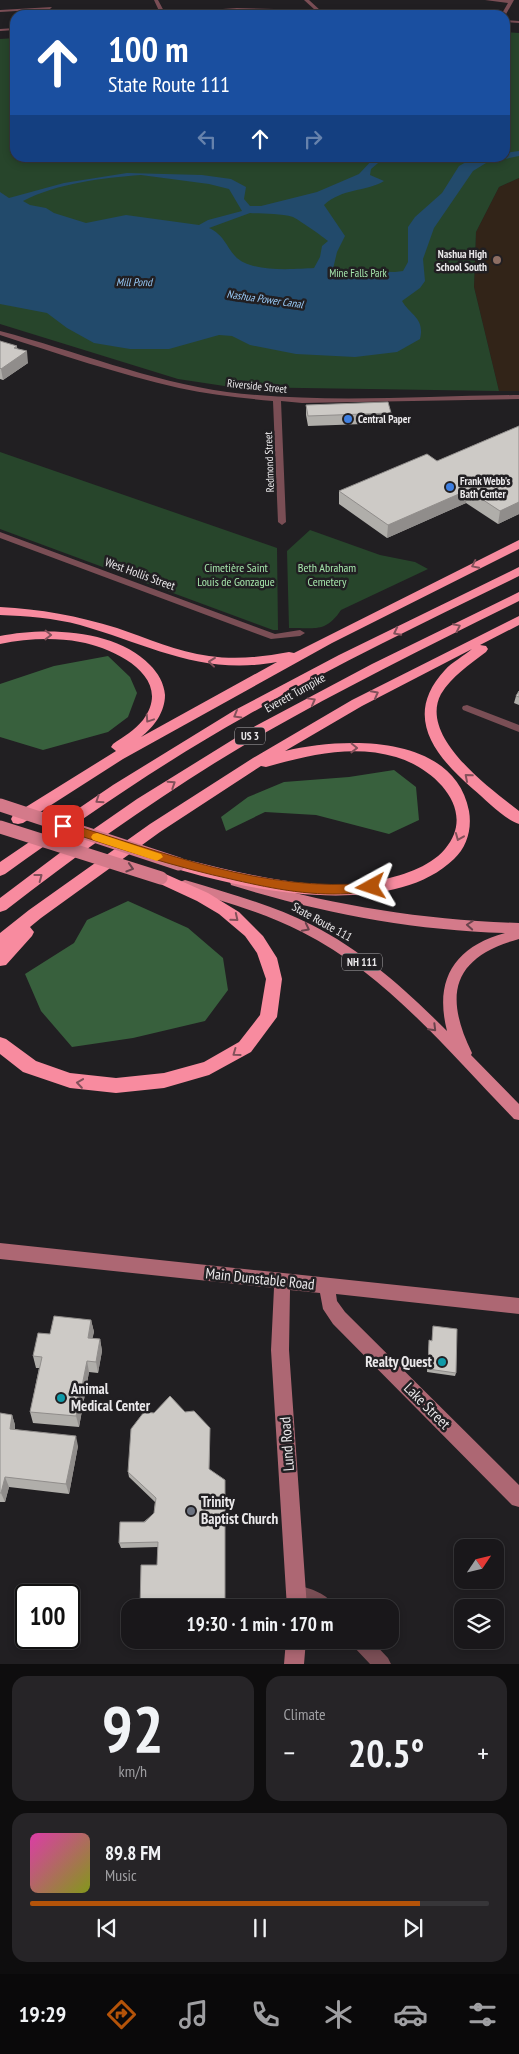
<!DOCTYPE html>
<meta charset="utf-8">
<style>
:root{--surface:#19171a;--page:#262427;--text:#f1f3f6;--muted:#9f9fa2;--line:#373639;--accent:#b45309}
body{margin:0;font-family:"PT Sans Narrow",sans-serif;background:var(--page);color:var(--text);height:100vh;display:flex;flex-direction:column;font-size:19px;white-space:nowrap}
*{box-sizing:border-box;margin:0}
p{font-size:16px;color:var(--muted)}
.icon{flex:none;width:28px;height:28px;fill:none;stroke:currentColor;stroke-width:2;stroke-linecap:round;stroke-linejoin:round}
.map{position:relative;height:1664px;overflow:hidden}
.details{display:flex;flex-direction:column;gap:12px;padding:12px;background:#0e0d0e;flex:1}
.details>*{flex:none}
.hud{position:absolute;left:10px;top:10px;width:500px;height:152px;border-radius:15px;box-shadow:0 2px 8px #0003,0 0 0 1px var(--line);background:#1a4fa0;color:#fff;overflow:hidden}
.needle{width:32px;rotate:55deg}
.controls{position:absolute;left:454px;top:1539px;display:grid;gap:10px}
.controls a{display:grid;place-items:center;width:50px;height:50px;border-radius:10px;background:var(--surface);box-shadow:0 2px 8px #0003,0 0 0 1px var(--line);font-size:25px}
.speed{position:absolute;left:15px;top:1584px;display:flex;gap:10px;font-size:25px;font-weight:700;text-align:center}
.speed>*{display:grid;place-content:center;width:65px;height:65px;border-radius:50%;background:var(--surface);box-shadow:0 2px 8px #0003,0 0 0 1px var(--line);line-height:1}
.speed .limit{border:2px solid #111;border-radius:8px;background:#fff;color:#111}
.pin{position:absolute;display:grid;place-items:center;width:42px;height:42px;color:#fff;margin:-21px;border-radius:10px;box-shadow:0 2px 8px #0006}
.me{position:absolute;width:55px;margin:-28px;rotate:265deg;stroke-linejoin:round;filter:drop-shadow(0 0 4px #0008)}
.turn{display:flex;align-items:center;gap:18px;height:105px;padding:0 15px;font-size:22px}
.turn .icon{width:65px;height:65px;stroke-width:2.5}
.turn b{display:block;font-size:35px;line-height:42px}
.lanes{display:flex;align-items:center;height:48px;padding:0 15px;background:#0003;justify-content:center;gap:25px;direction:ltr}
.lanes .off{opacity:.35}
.big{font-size:38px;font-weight:600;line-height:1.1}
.details .tile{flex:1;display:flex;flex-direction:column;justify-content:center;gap:8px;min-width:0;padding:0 18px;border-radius:15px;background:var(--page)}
.details .dial{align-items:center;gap:0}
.dial b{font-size:65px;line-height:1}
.song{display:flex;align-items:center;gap:15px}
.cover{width:60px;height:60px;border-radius:8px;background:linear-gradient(135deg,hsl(320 70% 55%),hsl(70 70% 35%))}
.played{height:5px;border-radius:2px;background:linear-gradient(90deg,var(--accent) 85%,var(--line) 85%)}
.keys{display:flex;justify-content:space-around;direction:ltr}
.heat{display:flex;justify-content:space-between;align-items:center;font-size:28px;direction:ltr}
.details .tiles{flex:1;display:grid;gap:12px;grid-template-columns:1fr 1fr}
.tile:last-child{grid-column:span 2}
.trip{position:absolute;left:121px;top:1599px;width:278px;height:50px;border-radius:15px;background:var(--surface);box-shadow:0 2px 8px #0003,0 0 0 1px var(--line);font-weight:600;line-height:50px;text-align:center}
.tabs{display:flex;height:80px;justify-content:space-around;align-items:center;background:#0a090a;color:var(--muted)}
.tabs .icon{width:35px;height:35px}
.tabs .active{color:var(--accent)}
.tabs b{font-size:22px;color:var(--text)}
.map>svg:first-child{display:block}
</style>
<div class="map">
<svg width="519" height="1664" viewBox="0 0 519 1664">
<rect width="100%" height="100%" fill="#211f22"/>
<!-- education -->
<path fill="#322418" d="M519 178V391H499L474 287 476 232 499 187Z"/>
<!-- green -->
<path fill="#27452b" d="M505 32 519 33V178L499 187 476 232 474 287 499 391 231 387 178 379 0 324V39L15 38V158H505Z
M0 452 277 548 278 630H273L0 529Z
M310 530 380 555 415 562 428 569 341 610C325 634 314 627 289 628L287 551Z"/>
<!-- forest -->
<path fill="#38603d" d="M108 656 130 677 137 693 128 717 108 732 43 750 0 737V684L54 666Z
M394 770 416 787 419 820 389 834 316 815 265 812 226 831 221 817 248 797 284 782 349 777Z
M128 901 188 928 223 958 228 990 205 1021 133 1038 72 1047 41 1011 25 974 74 943 87 920Z"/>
<!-- water -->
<path fill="#224a6b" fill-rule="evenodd" d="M519 151V156L486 163 473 171 434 228 423 259 425 281 420 288 402 301C411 316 425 318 420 339L397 352 355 357 296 354 250 345 232 336 219 335 169 349H130L94 343 67 328 47 313 0 304V192L9 198 64 183 127 173 202 175 231 179 246 187 244 199 250 206H261L317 192 359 174 374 158H384L371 169 370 175 384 181C366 192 342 188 324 205L345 236 337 252 333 269 340 271 395 272 403 271 408 262V227L415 217 442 193 459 166 468 161 479 158H505V153ZM141 175 209 184 229 189 242 211 208 220 199 225 126 215 86 223 54 213 46 208 30 205 23 201C58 183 102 178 141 175ZM250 213C263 214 280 213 293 217 296 218 325 238 328 241L322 246 320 257 314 268C294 269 250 273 235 256 226 246 224 235 209 228Z"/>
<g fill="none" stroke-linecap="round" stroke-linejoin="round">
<!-- street -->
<path fill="#7a4e55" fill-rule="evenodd" d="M154 0H158L165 13 237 8 315 10 304 0H309L321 11 409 15 237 10 153 15 160 13Z
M485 0H514L505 16 501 15 508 3Z
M52 7 50 9 0 12V10Z
M505 20 519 21V23L505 22Z
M15 28V30L0 31V29Z
M0 331C76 351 149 381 227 392 323 404 422 396 519 395V399L302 403 281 401 286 522 282 525 278 522 273 401C242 398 210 395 179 388 118 374 59 354 0 335Z
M0 532 275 634 300 630 305 633 300 636 271 639 0 538Z
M467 705 519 725V732L463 710 462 708 463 706Z
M297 1585C311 1589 328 1593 335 1608H311L291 1600 288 1594 291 1588Z
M350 1640H371L388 1658 391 1664H370L353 1646Z"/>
<!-- secondary -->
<path fill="#ad6773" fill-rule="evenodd" d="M0 1243 519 1298V1314L336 1294 337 1301 345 1312 519 1485V1507L512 1505 333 1324 323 1309 320 1293 290 1290 289 1350 307 1608H287L271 1350 274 1288 0 1259Z
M286 1640H306L304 1664H284Z"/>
<!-- primary -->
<path fill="#d47a8a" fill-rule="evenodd" d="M236 877C329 905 422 920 519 923V939C453 957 443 994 472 1053L471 1055 519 1104V1120L514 1119C449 1052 386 974 302 932 263 912 221 901 180 888L179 885 180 882 185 880C228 893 272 905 312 925 363 951 406 990 447 1031 434 980 454 947 505 933 411 930 321 913 231 885L230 882 231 879Z"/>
<!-- highway -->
<path fill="#f88b9f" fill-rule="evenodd" d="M519 540V549L332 643 123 759 23 823 18 824 13 823 11 819 13 815 116 751 111 747 113 744C123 737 135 730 143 720 175 677 114 648 80 642 53 637 26 639 0 644V636C45 627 116 629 150 665 158 673 164 683 165 695 165 712 154 727 141 737L277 662C201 676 150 645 80 625 54 618 27 616 0 615V607C40 609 78 616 117 628 147 638 177 652 209 656 236 660 262 657 289 652L294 653Z
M519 567V576C427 621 335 665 246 716 162 763 83 818 5 874L0 876V862L113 785 235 710 339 655Z
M519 592V601C432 644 345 687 261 735 172 787 87 847 6 910L0 912V898L65 849 137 799 250 729 372 664Z
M519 616V625L480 645 486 646 488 649 486 652C469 665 452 676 441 694 418 737 491 789 519 811V824C505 820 485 799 473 789 435 756 402 716 445 670 452 662 464 656 472 649L362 706 285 751C344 737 454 733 469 811 472 829 467 847 454 859 391 920 248 891 174 868L171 864 174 860 179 858C243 873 311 893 377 881 400 876 429 868 445 849 478 810 434 768 396 757 353 744 308 755 266 767L261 766 160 832 41 918 30 927 34 932 32 936 6 965 0 966V933L29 910 150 824 253 758 352 700Z
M161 872 208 893 239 912 263 936 277 958 282 979 277 1017 251 1052 209 1075 164 1088 116 1093 70 1088 23 1072 0 1054V1037L6 1039 36 1061 70 1073 116 1078 164 1073 204 1062 239 1042 260 1015 266 979 257 953 245 936 219 914 197 901 156 882 153 878 156 874Z"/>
<!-- primary-bridge -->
<path stroke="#d47a8a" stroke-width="13" d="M0 805 179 864
M0 827 161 878"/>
</g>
<!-- wall -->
<path fill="#b0aeaa" d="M0 341 17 348 28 363 3 380 0 379Z
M306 405 391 413V423L308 426 306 415Z
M519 426V514L498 524 466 503 387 538 339 504V491L437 461Z
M519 691V705L514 703 516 696Z
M91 1320 94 1332 92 1338 100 1339 102 1351 98 1373 89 1372 79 1427 33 1423 30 1412 39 1368H36L33 1356 50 1334Z
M433 1326 456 1373 455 1376 427 1372 429 1343V1340H432Z
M185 1412 210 1428 209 1470 225 1608H140L157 1565 158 1547 121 1548 119 1543 154 1513 155 1502 129 1477 128 1472 154 1413Z
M0 1413 12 1415 15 1425V1429L78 1446 69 1494 9 1487 5 1502H0Z"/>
<!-- shaded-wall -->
<path fill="#908d8b" d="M17 346 18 357 27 351 28 363 3 380 1 369 14 348Z
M468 490 466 503 387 538 388 525Z
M519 494V514L498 524 500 511Z
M91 1320 94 1332 90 1350 88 1338Z
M100 1339 102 1351 98 1373 96 1362Z
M87 1361 89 1372 79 1427 76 1416Z
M12 1415 15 1425 14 1439 10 1429Z
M76 1436 78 1446 69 1494 66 1484Z
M5 1477 9 1487 5 1502 1 1493Z"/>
<!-- building -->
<path fill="#cdcac6" stroke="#908d8b" d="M0 341 17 346 14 348 27 351 1 369 0 368Z
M388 402 391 413 308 416 306 405Z
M519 426V502L500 511 468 490 388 525 339 491 427 454 437 461Z
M519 691V697L516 696Z
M54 1316 91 1320 88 1338 100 1339 96 1362 87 1361 76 1416 30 1412 42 1357 33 1356 38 1333 50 1334Z
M433 1326 457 1329 456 1373 428 1369 429 1340 432 1341Z
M170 1396 185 1412 194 1411 210 1428 209 1469 225 1480V1607L140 1608 141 1565H157L158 1542 119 1543 120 1522H145L154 1513 156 1498 128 1472 131 1429 144 1412 154 1413Z
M0 1413 12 1415 10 1429 76 1436 66 1484 5 1477 1 1493H0Z"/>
<!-- one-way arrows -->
<defs><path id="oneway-chevron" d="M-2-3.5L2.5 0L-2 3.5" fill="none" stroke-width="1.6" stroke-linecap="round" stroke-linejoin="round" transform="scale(1.25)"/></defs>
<g stroke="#82505a">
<use href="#oneway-chevron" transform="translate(475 565) rotate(154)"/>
<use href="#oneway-chevron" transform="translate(457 627) rotate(-26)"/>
<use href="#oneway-chevron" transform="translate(397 632) rotate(153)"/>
<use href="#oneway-chevron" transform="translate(48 635) rotate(1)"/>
<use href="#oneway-chevron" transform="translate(212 662) rotate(-174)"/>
<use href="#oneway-chevron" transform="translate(375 694) rotate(-28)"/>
<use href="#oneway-chevron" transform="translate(312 701) rotate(-29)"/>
<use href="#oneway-chevron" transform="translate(237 715) rotate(150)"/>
<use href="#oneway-chevron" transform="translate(149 719) rotate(124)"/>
<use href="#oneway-chevron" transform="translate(354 748) rotate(1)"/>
<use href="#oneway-chevron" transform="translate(468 777) rotate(-139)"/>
<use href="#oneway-chevron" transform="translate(172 784) rotate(-33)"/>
<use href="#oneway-chevron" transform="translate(99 800) rotate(146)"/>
<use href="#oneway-chevron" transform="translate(459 837) rotate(112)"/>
<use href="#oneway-chevron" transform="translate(39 877) rotate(-37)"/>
<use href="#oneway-chevron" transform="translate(235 918) rotate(39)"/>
<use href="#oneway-chevron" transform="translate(236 1053) rotate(144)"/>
<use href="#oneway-chevron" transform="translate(80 1083) rotate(-172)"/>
</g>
<g stroke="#69434c">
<use href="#oneway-chevron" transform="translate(130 868) rotate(17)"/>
<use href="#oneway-chevron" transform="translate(470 925) rotate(-176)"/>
<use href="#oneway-chevron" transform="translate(306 928) rotate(27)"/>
<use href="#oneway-chevron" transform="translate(433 1028) rotate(45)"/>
</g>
<!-- route -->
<path fill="#b45309" stroke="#753606" d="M63 822C163 852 264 893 371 883L377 887C373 894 363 892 356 893 315 897 274 889 235 880 174 867 118 848 59 829L57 826Z"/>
<!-- slow -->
<path fill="#f59e0b" d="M97 833 161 854 163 857 157 861 93 840 91 837 93 834Z"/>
<!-- markers -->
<circle fill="#8d6e63" stroke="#211f22" stroke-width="2" cx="497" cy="260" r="5"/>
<g fill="#3f7fe0" stroke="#211f22" stroke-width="2">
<circle cx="348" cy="419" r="5"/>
<circle cx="450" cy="487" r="5"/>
</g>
<g fill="#0f9aa8" stroke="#211f22" stroke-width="2">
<circle cx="442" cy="1362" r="5"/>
<circle cx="61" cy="1398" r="5"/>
</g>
<circle fill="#6b7280" stroke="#211f22" stroke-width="2" cx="191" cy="1511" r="5"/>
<g text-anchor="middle" stroke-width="5" stroke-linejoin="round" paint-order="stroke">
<!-- far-poi labels -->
<g font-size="11" font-weight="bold" fill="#eae8ea" stroke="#211f22" text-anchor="start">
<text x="487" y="258" text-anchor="end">Nashua High<tspan x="487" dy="13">School South</tspan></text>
<text x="358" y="423">Central Paper</text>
<text x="460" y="485">Frank Webb's<tspan x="460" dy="13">Bath Center</tspan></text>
</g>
<!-- far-park labels -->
<g font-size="11" fill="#a5e5ab" stroke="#211f22">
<text x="358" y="277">Mine Falls Park</text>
</g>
<!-- far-water labels -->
<g font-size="11" font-style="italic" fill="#99caf7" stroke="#211f22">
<text x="134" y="286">Mill Pond</text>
<text transform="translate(265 299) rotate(8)" y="4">Nashua Power Canal</text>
</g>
<!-- far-street labels -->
<g font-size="11" fill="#eae8ea" stroke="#211f22">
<text transform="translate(257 386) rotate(6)" y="4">Riverside Street</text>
<text transform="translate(269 462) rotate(-92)" y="4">Redmond Street</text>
</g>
<!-- shield labels -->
<g fill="#211f22" stroke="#aeacae" stroke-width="1">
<rect x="235" y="727.5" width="30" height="17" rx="4"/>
<rect x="342" y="953.5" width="40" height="17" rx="4"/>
</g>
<g font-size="11" font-weight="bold" fill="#eae8ea">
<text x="250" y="740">US 3</text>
<text x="362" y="966">NH 111</text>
</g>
<!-- park labels -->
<g font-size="12" fill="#a5e5ab" stroke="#211f22">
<text x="236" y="572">Cimetière Saint<tspan x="236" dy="14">Louis de Gonzague</tspan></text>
<text x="327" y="572">Beth Abraham<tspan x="327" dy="14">Cemetery</tspan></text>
</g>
<!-- street labels -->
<g font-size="12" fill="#eae8ea" stroke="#211f22">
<text transform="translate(140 574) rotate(20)" y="4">West Hollis Street</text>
<text transform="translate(295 693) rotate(-29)" y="4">Everett Turnpike</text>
<text transform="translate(322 922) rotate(29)" y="4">State Route 111</text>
</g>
<!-- near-street labels -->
<g font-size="15" fill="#eae8ea" stroke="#211f22">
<text transform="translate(260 1279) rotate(6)" y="5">Main Dunstable Road</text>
<text transform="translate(427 1406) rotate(45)" y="5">Lake Street</text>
<text transform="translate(287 1444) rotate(-94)" y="5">Lund Road</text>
</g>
<!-- near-poi labels -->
<g font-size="15" font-weight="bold" fill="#eae8ea" stroke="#211f22" text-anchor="start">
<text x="432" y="1367" text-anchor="end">Realty Quest</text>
<text x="71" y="1394">Animal<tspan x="71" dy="17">Medical Center</tspan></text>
<text x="201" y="1507">Trinity<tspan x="201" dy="17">Baptist Church</tspan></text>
</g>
</g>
</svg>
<div class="controls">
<a><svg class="needle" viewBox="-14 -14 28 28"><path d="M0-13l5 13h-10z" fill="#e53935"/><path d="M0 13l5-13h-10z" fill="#9f9fa2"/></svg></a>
<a><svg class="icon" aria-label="layers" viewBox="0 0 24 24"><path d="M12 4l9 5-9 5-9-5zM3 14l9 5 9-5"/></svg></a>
</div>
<div class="speed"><div class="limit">100</div></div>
<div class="pin" style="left:63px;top:826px;background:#d93025"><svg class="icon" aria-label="arrive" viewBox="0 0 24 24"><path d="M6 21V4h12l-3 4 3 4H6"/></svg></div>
<svg class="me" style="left:371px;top:887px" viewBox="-20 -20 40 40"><path d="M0-17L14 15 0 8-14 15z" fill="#b45309" stroke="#fff" stroke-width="4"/></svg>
<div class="trip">19:30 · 1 min · 170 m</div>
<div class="hud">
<div class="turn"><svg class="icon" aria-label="ahead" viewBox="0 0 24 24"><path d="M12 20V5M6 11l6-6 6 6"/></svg><div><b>100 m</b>State Route 111</div></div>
<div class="lanes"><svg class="icon off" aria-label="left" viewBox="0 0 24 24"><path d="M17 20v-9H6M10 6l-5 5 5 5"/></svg><svg class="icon" aria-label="ahead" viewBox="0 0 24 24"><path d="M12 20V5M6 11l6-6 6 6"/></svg><svg class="icon off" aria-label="right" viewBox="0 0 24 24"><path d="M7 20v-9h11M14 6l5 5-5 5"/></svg></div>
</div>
</div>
<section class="details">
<div class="tiles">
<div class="tile dial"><b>92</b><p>km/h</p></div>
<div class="tile"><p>Climate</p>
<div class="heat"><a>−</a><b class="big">20.5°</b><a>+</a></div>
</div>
<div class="tile">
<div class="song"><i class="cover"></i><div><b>89.8 FM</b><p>Music</p></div></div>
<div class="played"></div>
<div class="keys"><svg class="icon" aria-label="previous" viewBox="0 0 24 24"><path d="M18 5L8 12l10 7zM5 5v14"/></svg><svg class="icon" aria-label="pause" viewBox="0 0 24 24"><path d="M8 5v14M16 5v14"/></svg><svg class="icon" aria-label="next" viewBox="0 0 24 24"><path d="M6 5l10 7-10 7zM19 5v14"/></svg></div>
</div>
</div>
</section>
<nav class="tabs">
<b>19:29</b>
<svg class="icon active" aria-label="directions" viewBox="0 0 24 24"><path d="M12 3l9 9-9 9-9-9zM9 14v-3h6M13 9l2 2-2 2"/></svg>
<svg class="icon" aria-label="music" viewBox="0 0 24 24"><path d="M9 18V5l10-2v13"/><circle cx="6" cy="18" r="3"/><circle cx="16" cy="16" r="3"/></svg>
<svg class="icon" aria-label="phone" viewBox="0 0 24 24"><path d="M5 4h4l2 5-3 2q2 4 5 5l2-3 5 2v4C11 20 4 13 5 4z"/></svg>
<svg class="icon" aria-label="climate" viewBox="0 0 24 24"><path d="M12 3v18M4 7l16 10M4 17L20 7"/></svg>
<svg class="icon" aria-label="car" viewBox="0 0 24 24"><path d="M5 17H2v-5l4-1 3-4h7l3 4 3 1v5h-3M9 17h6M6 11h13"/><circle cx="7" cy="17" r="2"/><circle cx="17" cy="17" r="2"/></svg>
<svg class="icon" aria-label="filters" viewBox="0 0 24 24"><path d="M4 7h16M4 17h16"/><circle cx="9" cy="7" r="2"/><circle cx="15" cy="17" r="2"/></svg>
</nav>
